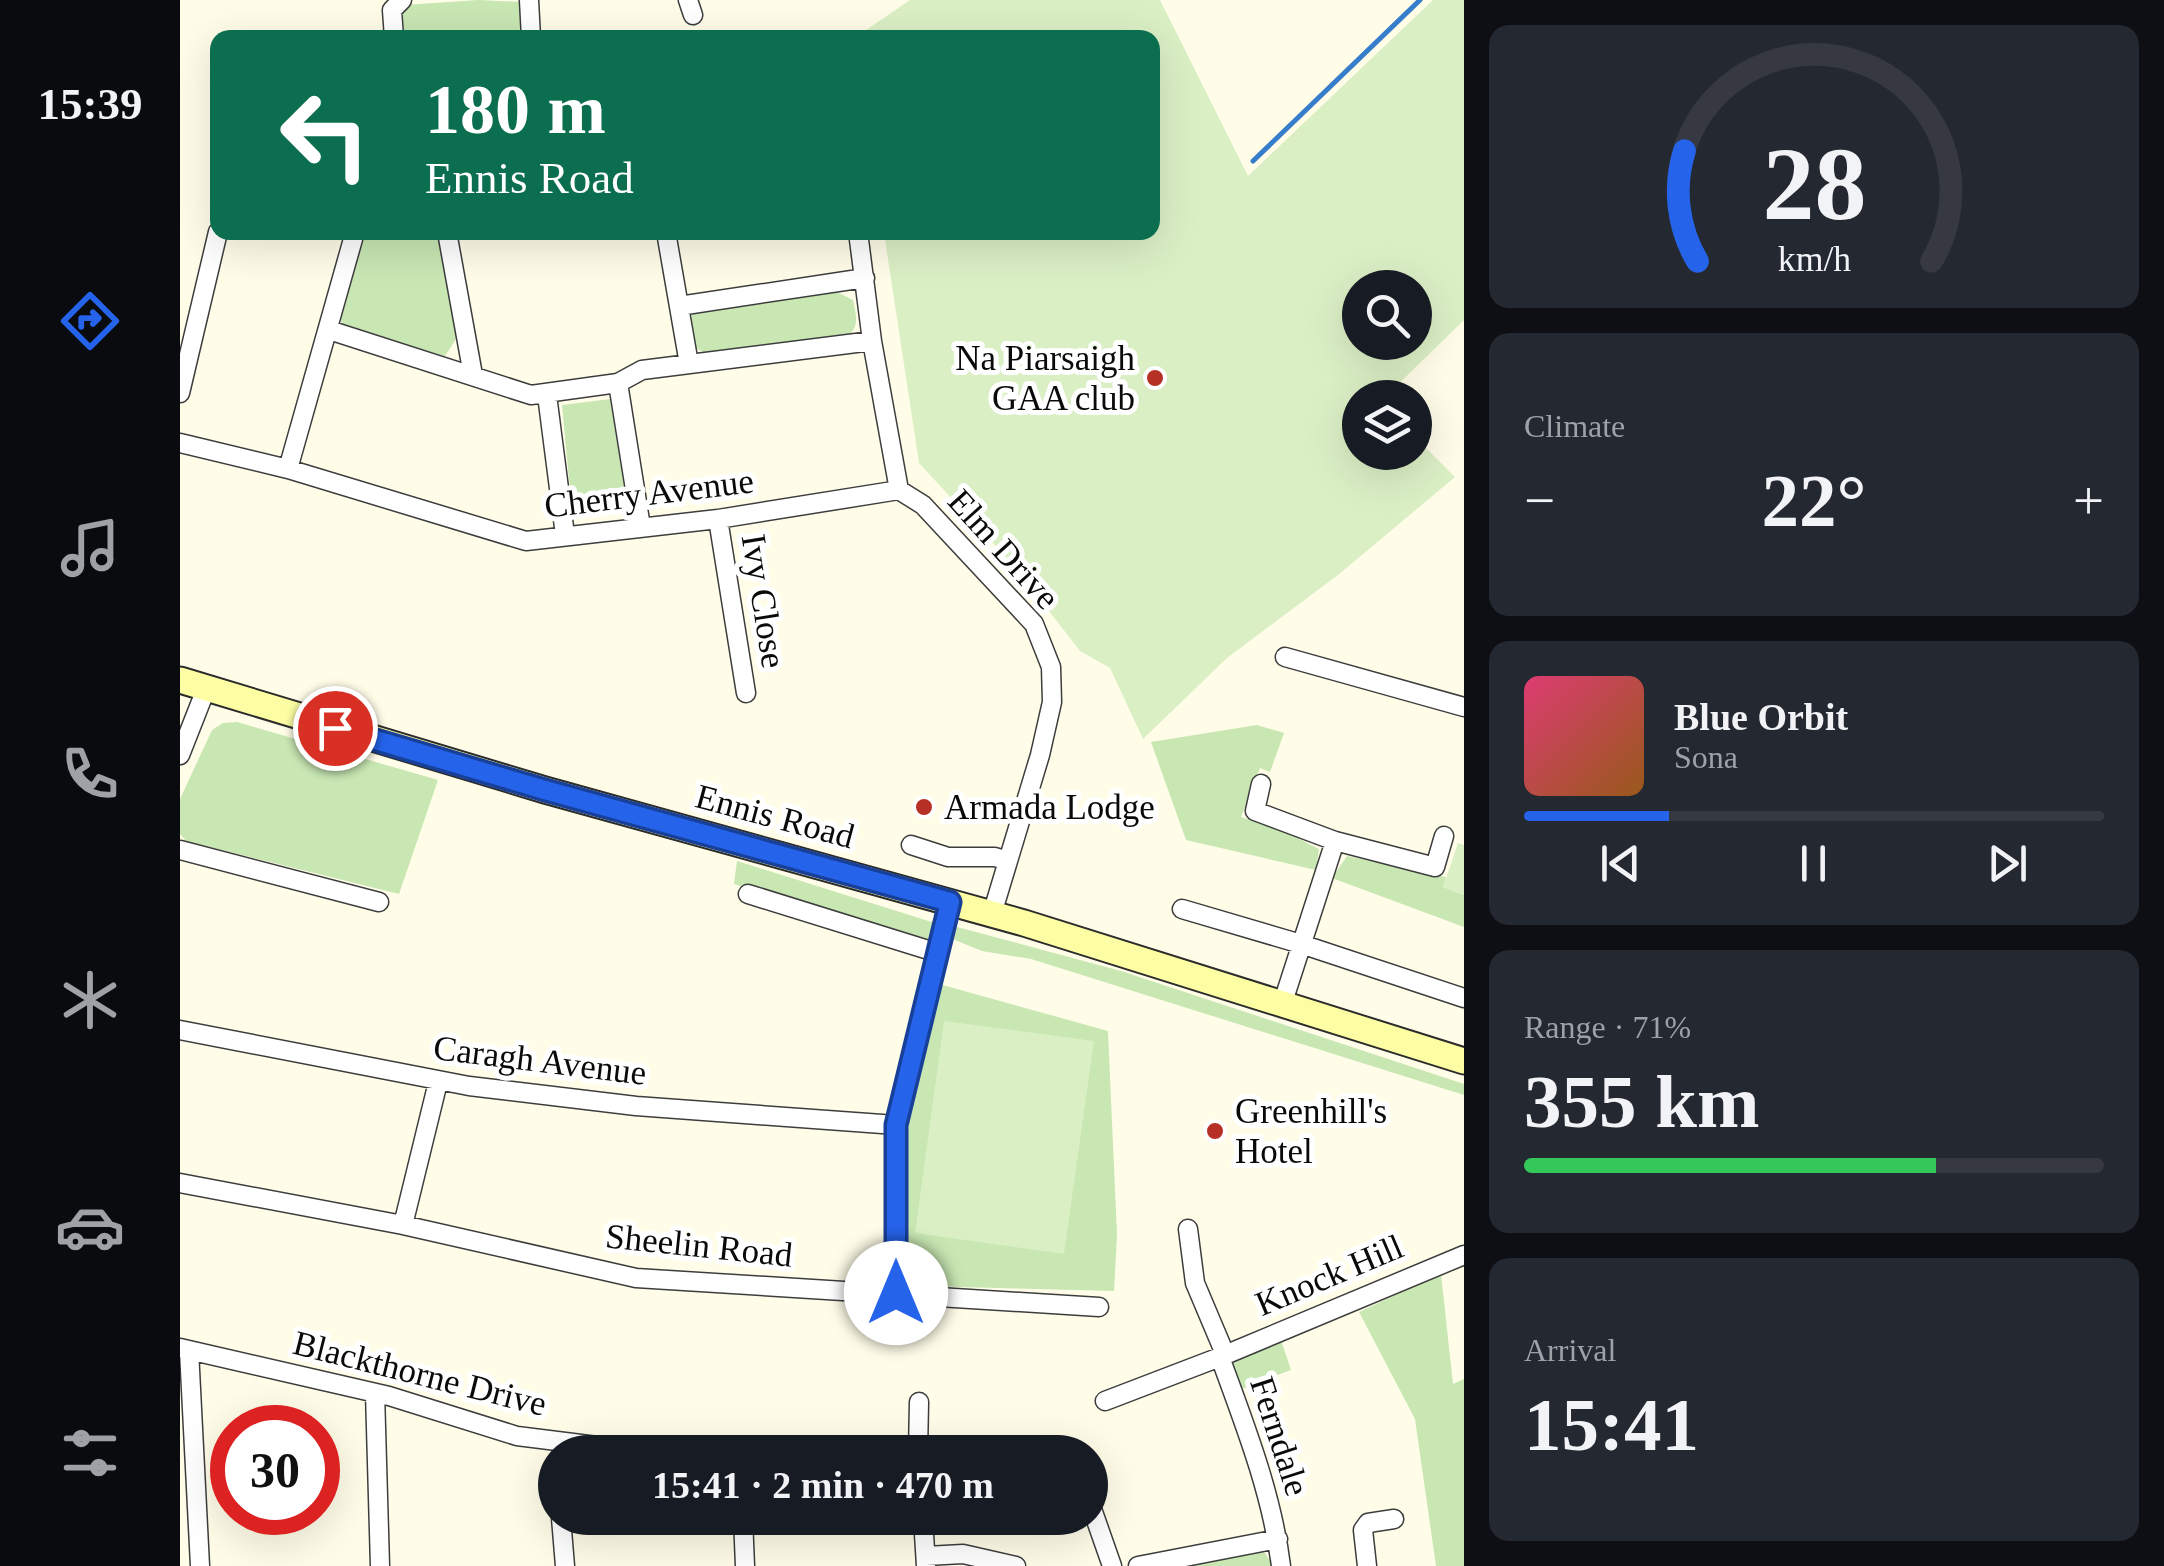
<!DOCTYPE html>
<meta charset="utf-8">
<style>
:root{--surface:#171b24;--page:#242831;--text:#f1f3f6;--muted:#9ea1a6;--line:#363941;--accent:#2563eb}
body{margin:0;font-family:"Times New Roman",serif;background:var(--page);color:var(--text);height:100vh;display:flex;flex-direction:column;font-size:38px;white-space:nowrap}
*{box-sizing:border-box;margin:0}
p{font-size:32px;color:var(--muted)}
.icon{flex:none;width:55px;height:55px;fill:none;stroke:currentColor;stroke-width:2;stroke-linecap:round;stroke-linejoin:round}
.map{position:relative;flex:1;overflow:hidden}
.drawer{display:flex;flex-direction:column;gap:25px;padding:25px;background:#0d0f14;width:700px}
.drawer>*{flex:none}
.banner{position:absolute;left:30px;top:30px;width:950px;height:210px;border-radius:20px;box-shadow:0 10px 40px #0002;background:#0b6e4f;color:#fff;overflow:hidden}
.controls{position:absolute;left:1162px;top:270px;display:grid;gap:20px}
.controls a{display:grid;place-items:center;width:90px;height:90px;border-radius:50%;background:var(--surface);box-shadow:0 10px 40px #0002;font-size:50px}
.speed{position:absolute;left:30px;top:1405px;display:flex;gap:20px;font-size:50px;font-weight:700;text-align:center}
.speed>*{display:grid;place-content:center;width:130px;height:130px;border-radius:50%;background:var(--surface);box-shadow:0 10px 40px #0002;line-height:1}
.speed .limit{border:15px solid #d22;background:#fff;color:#111}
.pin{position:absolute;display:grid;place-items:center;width:85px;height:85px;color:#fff;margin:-42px;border:5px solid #fff;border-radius:50%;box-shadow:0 2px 10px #0007}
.me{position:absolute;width:110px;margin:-55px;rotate:0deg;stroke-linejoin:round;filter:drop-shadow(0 0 8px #0008)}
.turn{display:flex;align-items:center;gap:35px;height:210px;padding:0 50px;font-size:45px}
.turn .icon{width:130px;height:130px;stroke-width:2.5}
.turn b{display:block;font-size:70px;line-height:85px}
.big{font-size:75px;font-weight:700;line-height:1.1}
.drawer .card{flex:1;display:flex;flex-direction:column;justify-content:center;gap:15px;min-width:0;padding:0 35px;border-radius:20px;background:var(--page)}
.drawer .dial{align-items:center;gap:0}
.dial svg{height:260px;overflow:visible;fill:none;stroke:var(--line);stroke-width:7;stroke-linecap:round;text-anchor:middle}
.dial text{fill:var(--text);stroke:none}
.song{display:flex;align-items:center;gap:30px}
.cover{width:120px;height:120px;border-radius:15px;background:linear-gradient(135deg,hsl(340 70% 55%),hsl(30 70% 35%))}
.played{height:10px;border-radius:5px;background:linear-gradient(90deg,var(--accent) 25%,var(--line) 25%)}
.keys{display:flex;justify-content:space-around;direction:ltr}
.heat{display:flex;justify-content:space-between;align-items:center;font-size:55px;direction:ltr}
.charge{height:15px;border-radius:8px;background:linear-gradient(90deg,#34c759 71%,var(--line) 0)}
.trip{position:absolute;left:358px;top:1435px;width:570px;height:100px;border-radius:50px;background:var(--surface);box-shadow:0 10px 40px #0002;font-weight:700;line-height:100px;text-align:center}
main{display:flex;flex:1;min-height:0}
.menu{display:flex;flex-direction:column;width:180px;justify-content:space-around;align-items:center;background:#090b0e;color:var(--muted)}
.menu .icon{width:70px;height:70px}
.menu .on{color:var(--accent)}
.menu b{font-size:45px;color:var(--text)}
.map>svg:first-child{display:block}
</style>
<main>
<nav class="menu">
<b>15:39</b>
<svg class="icon on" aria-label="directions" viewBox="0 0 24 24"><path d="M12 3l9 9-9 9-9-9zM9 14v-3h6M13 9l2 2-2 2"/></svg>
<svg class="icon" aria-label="music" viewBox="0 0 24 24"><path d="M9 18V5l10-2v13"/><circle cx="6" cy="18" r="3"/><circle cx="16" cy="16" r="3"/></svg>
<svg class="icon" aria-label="phone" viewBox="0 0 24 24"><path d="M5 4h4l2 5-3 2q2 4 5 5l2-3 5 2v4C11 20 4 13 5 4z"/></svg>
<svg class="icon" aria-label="climate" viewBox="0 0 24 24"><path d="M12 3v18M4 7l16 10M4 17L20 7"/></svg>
<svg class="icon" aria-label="car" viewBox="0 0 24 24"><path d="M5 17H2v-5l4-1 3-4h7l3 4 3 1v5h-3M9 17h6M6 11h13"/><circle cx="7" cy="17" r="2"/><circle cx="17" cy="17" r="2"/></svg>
<svg class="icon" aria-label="filters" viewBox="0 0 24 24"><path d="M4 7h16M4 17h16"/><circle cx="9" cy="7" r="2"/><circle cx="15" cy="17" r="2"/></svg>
</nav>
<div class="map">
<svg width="1284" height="1566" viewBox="0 0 1284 1566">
<rect width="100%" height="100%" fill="#fffde8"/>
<!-- green -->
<path fill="#c8e7b3" d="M298 0 343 2 344 30 340 37H219V11L225 5Z
M186 233H258L278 336 265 356 166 329 158 316Z
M657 292 673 300C677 318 680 329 663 339L530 357 513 346 509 322 514 311Z
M430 399 445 493 439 500 398 504 391 500 382 405Z
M57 722 258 780 219 894 6 841 0 834V799L32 730 43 723Z
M1077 725 1104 733 1090 772 1080 768 1061 817 1097 828 1139 849 1136 870 1006 840 971 742Z
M1167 856 1266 877 1263 887 1284 895V927L1152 878Z
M557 861 755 923 750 944 554 884Z
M777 927 941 971 1284 1084V1095L851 959 802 951 770 938Z
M759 984 928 1031 937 1235 934 1291 742 1286 733 1282 727 1272 725 1130Z
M1261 1274 1273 1384 1284 1379V1566H1256L1235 1419 1179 1312Z
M1100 1337 1111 1370 1059 1390 1049 1370 1051 1358Z
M1074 1548 1085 1553 1093 1566H992Z"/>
<!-- pitch -->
<path fill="#dbefc5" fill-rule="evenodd" d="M730 0H980L1068 176 1253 0H1284V320L1205 397 1180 398V452H1235V437L1275 477 1158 575 1047 658 963 739 930 668 900 651 834 566 739 463 704 233 972 232V38L676 37ZM1180 288H1235V342H1180Z
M1278 843 1284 845V895L1263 887Z
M764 1021 914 1041 884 1254 735 1233Z"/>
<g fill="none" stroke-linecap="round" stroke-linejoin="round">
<!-- stream -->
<path stroke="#367dcb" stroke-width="5" d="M1073 161 1240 0"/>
<defs>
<path id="minor" d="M349 0 351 38
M508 0 513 15
M214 38 212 10 222 0
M267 232 293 375
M486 232 509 364
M678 232 692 341 719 490 743 505 854 624 871 667 872 702 860 755 812 914
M499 306 685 278
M149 330 351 395 438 383 462 370 692 341
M438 383 461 527
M0 393 38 232
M367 395 385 535
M0 443 108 469 346 541 538 519 719 490
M108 469 175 232
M538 519 566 693
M1105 657 1284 707
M0 755 26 689
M1081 784 1075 811 1155 841 1255 867 1264 836
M731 845 768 857H815L828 861
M0 850 199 902
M568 894 758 953
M1002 909 1121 944 1284 998
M1102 1005 1155 841
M0 1030 289 1086 456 1106 716 1125
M0 1183 223 1225 456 1278 919 1307
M223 1225 258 1082
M1008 1229 1015 1283 1045 1354
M717 1293 716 1125 770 902
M0 1348 209 1396 337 1436 465 1452
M9 1350 20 1566
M1040 1357C1065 1425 1092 1494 1101 1566
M195 1393 200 1566
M925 1401 1040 1357 1284 1255
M738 1452 739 1402
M911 1506 932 1566
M381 1518 385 1566
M563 1518 565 1566
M743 1518 746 1566
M746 1556 783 1554 836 1566
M958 1566 1098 1539
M1187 1566 1183 1530 1188 1523 1214 1519"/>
<path id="secondary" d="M0 680 365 790 844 923 1284 1061"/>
</defs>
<!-- minor casing -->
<use href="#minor" stroke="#3d3d3d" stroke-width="21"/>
<!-- secondary casing -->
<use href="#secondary" stroke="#2c2c2c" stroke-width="29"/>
<!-- minor -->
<use href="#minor" stroke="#fff" stroke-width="18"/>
<!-- secondary -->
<use href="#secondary" stroke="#fdfea3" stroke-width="25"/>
</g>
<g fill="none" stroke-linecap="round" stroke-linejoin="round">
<defs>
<path id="route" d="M155 728 365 790 770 902 716 1125V1293"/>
</defs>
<!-- route casing -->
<use href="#route" stroke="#184099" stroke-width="25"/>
<!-- route -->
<use href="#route" stroke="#2563eb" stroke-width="18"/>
</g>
<!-- markers -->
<g fill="#b73025" stroke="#fff" stroke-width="4">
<circle cx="975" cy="378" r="10"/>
<circle cx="744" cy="807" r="10"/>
<circle cx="1035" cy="1131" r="10"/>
</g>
<g text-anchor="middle" stroke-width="10" stroke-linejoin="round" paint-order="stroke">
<!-- poi labels -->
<g font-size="35" fill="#0a0a0a" stroke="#fff" text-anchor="start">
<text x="955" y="370" text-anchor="end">Na Piarsaigh<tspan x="955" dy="40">GAA club</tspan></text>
<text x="764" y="819">Armada Lodge</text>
<text x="1055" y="1123">Greenhill's<tspan x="1055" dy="40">Hotel</tspan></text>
</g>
<!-- street labels -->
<g font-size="35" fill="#0a0a0a" stroke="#fff">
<text transform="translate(469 493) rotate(-7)" y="12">Cherry Avenue</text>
<text transform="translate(824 549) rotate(48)" y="12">Elm Drive</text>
<text transform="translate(584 601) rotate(81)" y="12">Ivy Close</text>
<text transform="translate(595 816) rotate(15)" y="12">Ennis Road</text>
<text transform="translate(360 1060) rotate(7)" y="12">Caragh Avenue</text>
<text transform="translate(519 1245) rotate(6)" y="12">Sheelin Road</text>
<text transform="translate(1149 1275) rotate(-23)" y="12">Knock Hill</text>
<text transform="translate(240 1373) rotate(14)" y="12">Blackthorne Drive</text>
<text transform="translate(1100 1436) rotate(72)" y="12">Ferndale</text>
</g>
</g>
</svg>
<div class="controls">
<a><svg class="icon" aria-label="search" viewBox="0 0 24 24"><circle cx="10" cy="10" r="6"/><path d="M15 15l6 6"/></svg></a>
<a><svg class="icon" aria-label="layers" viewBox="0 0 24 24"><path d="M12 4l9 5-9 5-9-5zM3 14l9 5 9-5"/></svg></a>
</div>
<div class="speed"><div class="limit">30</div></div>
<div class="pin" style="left:155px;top:728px;background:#d93025"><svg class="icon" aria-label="arrive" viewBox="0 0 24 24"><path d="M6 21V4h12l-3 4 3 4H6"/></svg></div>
<svg class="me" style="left:716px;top:1293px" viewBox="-20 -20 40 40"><circle r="19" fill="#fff"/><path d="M0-13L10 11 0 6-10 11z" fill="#2563eb"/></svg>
<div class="trip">15:41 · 2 min · 470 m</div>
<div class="banner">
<div class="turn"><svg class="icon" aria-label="left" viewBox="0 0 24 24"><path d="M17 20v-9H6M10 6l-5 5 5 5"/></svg><div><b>180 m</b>Ennis Road</div></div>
</div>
</div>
<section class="drawer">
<div class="card dial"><svg viewBox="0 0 100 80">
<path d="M14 69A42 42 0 1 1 86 69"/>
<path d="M14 69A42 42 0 0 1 10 35" stroke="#2563eb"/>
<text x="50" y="56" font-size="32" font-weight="700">28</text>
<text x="50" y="72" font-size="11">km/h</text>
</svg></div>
<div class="card"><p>Climate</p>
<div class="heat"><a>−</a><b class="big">22°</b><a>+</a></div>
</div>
<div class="card">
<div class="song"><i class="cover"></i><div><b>Blue Orbit</b><p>Sona</p></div></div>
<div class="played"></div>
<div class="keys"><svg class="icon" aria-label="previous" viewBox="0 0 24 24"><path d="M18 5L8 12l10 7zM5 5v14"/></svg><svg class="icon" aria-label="pause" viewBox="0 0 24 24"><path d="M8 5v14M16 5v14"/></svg><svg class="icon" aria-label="next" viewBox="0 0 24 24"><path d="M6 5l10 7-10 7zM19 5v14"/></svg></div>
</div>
<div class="card"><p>Range · 71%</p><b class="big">355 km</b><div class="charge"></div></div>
<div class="card"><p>Arrival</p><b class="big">15:41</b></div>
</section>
</main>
